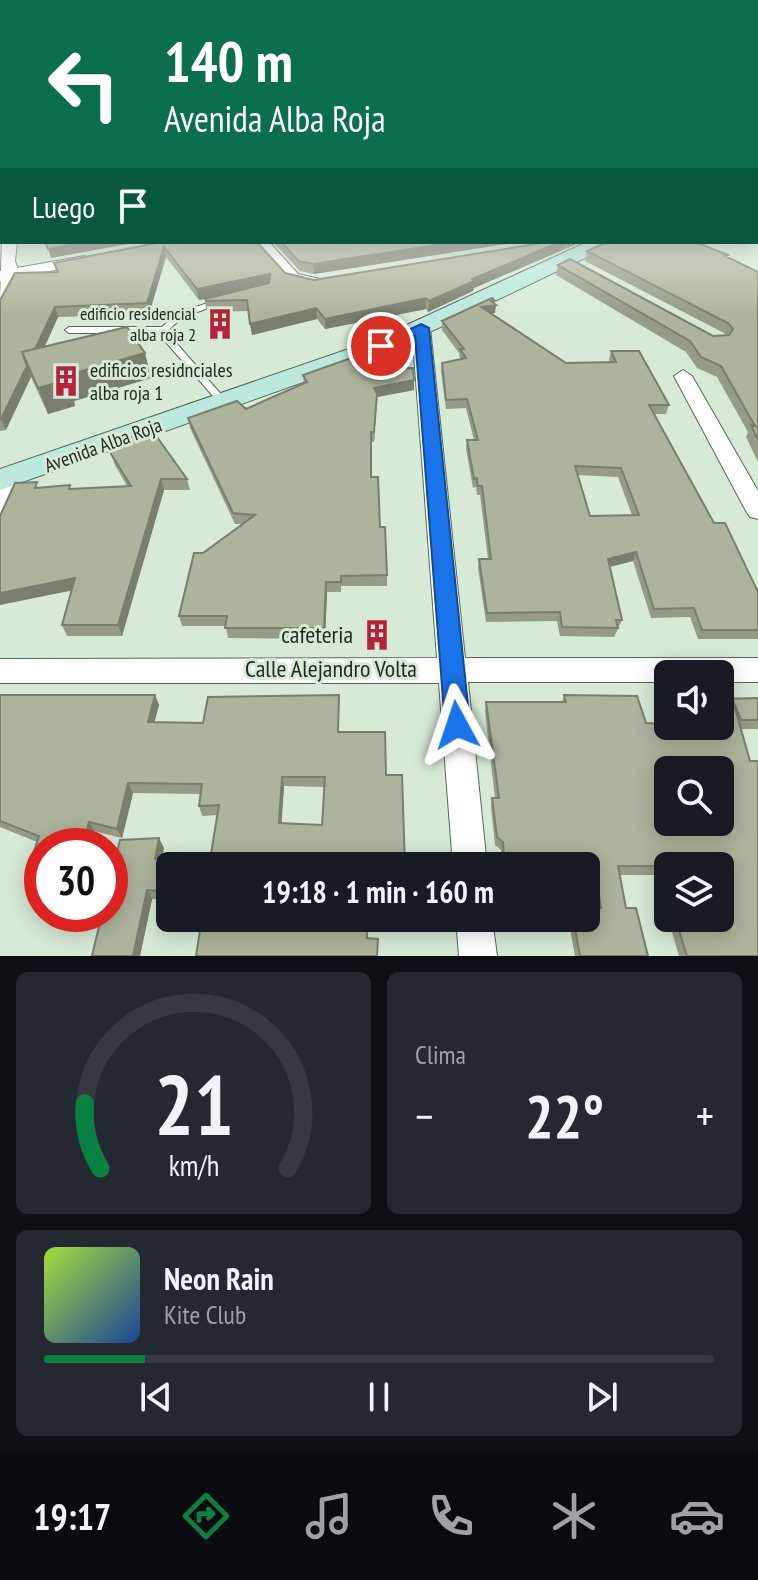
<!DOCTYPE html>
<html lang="es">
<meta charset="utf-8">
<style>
:root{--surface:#171b24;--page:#242831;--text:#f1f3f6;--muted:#9ea1a6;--line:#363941;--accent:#0b8043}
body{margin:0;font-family:"PT Sans Narrow",sans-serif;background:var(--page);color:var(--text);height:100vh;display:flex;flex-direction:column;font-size:30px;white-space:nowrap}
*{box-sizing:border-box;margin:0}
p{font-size:26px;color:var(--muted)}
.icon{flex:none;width:44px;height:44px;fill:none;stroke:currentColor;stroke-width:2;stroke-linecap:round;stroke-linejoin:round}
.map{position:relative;height:956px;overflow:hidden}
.side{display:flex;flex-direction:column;gap:16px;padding:16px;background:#0d0f14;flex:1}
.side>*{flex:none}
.guide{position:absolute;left:0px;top:0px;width:758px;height:244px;box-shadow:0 4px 20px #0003;background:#0b6e4f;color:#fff;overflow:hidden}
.fabs{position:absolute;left:654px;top:660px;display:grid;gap:16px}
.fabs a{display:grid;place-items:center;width:80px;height:80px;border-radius:12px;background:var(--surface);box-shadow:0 4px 20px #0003;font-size:40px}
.speed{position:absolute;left:24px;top:828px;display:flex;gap:16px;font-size:40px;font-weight:700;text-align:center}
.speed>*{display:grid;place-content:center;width:104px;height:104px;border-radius:50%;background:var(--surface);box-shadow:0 4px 20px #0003;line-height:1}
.speed .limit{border:12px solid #d22;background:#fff;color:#111}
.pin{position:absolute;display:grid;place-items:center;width:68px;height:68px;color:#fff;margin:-34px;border:4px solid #fff;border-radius:50%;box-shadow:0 2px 8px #0007}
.me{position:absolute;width:88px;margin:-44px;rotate:355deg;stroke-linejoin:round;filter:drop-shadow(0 0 6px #0008)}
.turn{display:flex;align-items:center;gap:28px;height:168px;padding:0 32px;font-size:36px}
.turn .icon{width:104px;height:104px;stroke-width:2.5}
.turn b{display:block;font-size:56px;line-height:68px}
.then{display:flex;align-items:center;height:76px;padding:0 32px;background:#0003;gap:16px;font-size:30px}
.big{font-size:60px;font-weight:700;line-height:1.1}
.side .card{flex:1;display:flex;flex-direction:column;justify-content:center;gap:12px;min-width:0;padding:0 28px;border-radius:12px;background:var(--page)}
.side .dial{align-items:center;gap:0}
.dial svg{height:208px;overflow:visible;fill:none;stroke:var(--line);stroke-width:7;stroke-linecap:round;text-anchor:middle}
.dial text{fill:var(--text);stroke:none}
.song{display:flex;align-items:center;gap:24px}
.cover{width:96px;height:96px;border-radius:12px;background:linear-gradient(135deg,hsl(80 70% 55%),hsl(220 70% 35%))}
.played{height:8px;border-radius:4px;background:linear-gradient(90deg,var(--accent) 15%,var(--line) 15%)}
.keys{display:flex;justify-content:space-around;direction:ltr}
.heat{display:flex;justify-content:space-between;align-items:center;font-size:44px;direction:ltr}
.side .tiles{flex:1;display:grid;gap:16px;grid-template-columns:1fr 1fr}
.card:last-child{grid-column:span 2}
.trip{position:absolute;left:156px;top:852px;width:444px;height:80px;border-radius:12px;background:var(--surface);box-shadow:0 4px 20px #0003;font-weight:700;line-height:80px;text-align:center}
.menu{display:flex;height:128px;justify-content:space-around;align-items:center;background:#090b0e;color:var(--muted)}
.menu .icon{width:56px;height:56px}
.menu .selected{color:var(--accent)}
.menu b{font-size:36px;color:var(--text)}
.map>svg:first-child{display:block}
</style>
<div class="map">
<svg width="758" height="956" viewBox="0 0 758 956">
<rect width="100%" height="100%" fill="#d6ead6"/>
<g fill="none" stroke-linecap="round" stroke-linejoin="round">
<defs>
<path id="service" d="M756 183H758V187H756Z
M217 300H220V304L183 317 168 330 171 337 226 400 228 402 223 405 220 404 164 340 161 333H69L65 330 69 327H162L177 313Z"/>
<path id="minor" d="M0 189H2V197H0Z
M254 242H269L298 274 320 279 322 282 314 287 288 281Z
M85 256 92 260 90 263 0 281V271Z
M421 323 430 328 465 658H758V682H720V674H668V682H468L487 866H453L439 683H0V659L437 658 412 328Z
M683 370 692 376 758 491V519L750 517 746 511 674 376Z
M13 470 21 472 24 477 8 516 0 518V482L5 472Z
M456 918H492L497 956H459Z"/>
<path id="tertiary" d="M0 210H2V227H0Z
M2 238V242H17L15 261 20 275 7 297 0 299Z"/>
<path id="secondary" d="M756 186H758V198H756Z
M587 242H613L610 246 390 351 0 490V469L372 341Z"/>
</defs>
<!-- service casing -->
<use href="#service" stroke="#566857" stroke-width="2"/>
<!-- minor casing -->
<use href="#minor" stroke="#566857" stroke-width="2"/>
<!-- tertiary casing -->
<use href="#tertiary" stroke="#566857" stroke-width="2"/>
<!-- secondary casing -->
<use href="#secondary" stroke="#566857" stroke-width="2"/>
<!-- service -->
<use href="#service" fill="#fff" fill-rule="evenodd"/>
<!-- minor -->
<use href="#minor" fill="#fff" fill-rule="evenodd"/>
<!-- tertiary -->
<use href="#tertiary" fill="#fff" fill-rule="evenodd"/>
<!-- secondary -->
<use href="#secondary" fill="#bce8de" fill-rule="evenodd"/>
</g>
<!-- wall -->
<path fill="#959b86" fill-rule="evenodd" d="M162 242 314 280 560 242H567L565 249 474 288 473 291 428 312 426 309 325 329 317 319 252 335 248 311 209 312 206 309 205 299 208 298 199 300 166 257 149 314 58 317 45 346 145 353 151 378 74 401 75 406 48 414 31 377 6 430 0 431V300L57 272 54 263Z
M273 242H518L314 274 300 271Z
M587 251 727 258 758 272V462L746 437 748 432 717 377 697 368 686 352 556 275 558 265 713 336 726 335 724 333 585 261Z
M494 300 495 313H492L566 363 610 362 609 360 611 351 669 405 666 414H654L714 523 758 592V639H698L690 617 651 618 633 561 610 567 622 620 614 637 560 636 557 621 486 622 478 568 479 559H488L480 495H477L476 487 473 488 466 449 467 440H474L466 408 446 409 441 371 442 363 460 359 459 353 442 330V321ZM578 475 618 477 632 515 590 516Z
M361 369 414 380V390L377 397 374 442H372L371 477 387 575V586H341V592H327L325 639 228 638 226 626H182L179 616 203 553 242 524H235L190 428 188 418 246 409 304 384 303 375Z
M111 454 187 479 190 490H164L122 636H67L62 625 71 591 40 488 72 489 127 486 115 465Z
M0 695H155L159 705 154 722 203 723 339 695V732L386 775 405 866 217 815 202 816 199 806 200 794 133 793 122 838 94 831 90 846H42V876H35L29 867 37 842 0 827ZM284 786 324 787 322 825 281 823Z
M564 695 646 723 720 726V699L758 698V729H741L758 956H679L667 915 668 914V918H720V866H668V875H620L626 908 648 956H575L568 918H586L596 908 590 875H586V866H502L501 850 495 845 491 807 492 798H495L485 712 486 702H562Z
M164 848 162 858 166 900 152 899 140 956H92Z"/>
<!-- shaded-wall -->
<path fill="#797e6d" d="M84 242H139L51 258 48 249Z
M456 242H518L314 274 313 264Z
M560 242H567L565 249 474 288 473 291 428 312 429 301 472 279Z
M567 242H580L566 249Z
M164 247 166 257 149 314 147 303Z
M270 274 271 284 199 300 197 289Z
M426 298V309L325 329V319Z
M494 300V305H496L495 313 481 315V307Z
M55 307 58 317 32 374 27 364Z
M316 308 317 319 252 335 250 324Z
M145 353 151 378 74 401 75 406 48 414 38 388 65 376Z
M27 366 31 377 6 430 1 419Z
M414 380V390L377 397 374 442V388Z
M161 479 164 490 122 636 118 625Z
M636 552 633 561 605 568 608 559Z
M75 578 79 589 0 605V593Z
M326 582 327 592 325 639 324 628Z
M155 695 159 705 152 732 148 722Z
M282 777 284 786 281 832 279 823Z
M128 783 133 793 122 838 117 829Z
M89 822 94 831 90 846H82Z
M159 838 164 848 160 868 155 859Z
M170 872V897L166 900 162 891Z
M147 890 152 899 140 956H133Z"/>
<!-- building -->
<path fill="#adb49c" stroke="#797e6d" stroke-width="2" fill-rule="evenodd" d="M756 207 758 209V227H756Z
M45 242H84L48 249Z
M162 242H257L285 273 314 280 548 242H560L472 279 474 281 429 301 426 298 325 319 316 308 250 324 247 300 207 301 205 299 269 283 270 274 197 289 164 247 147 303 55 307 35 349 22 352 27 366 1 419H0V300L15 273 58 272 54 263Z
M281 242H456L313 264 299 261Z
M607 242H695L728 255 725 256 758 272V440L751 425 755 426 721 366 701 357 690 341 558 265 570 259 713 336 729 335 733 329 728 323 587 251Z
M492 298 494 300 491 301 496 305 481 307 566 363 616 362 611 351H639L669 405H649L714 523H725L758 592V630H702L694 608 654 609 636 552 608 559 622 620H616L618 628 562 627 560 612 487 613 479 559H491L482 486H478L477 478 474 479 467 440H478L467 399 446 400 442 363 466 358 460 349H464L442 321ZM575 466 621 468 639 515 590 516Z
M127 327 145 353 65 376 67 380 38 388 22 352Z
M354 357 361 369 413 368 414 380 374 388 377 394 374 432H371V477H378L380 527H385L387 575 341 576V582H326L324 628H225L227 616H179L194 553H203L255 515 233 513 188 418 237 401 246 409 307 382 303 375Z
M152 430 187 479H161L118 625H62L75 578 0 593V516L15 483 37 482 35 488 70 485 69 489 131 486 111 454V444Z
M0 695H155L148 722 203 723 208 697 339 695 338 732H385L386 775H402L405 866H209L219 805 199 806 202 784 128 783 117 829 89 822 82 846H42V867H29L39 836 0 821ZM282 777H325L322 825 279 823Z
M564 695 637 696 646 723 668 724V726H720V699L758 698V720H741L733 701 750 761H758V956H687L675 918H720V866H618L626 908H636L648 956H580L573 918H586V908H601L594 866H513L504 858 503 842 497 837 492 798H499L486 702H566ZM668 770H720V822H668Z
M159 838 155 859 173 858 171 866H170L166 888 162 891 147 890 133 956H92L102 914H110V880L120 840Z
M202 918H356V926L367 931V938L378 939 377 956H196Z"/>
<!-- sky -->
<linearGradient id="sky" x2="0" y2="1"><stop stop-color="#63a9c9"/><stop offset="0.58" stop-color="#edf6ed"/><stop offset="1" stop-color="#edf6ed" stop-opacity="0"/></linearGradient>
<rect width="758" height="315" fill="url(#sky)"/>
<!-- route -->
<path fill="#1a73e8" stroke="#114b97" stroke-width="2" d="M421 324 429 328 470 725 466 733 457 737 448 733 445 725 415 336 381 350 374 346Z"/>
<!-- icons -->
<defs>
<symbol id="building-bare" viewBox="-9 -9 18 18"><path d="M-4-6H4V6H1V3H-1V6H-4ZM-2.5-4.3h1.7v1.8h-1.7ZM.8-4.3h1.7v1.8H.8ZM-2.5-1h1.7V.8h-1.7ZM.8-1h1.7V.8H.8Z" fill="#b52338" stroke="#d6ead6" stroke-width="2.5" paint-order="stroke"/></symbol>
</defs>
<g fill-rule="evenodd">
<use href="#building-bare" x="198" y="302" width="44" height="44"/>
<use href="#building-bare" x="44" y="359" width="44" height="44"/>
<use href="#building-bare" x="355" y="613" width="44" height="44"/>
</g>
<g text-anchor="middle" stroke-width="6" stroke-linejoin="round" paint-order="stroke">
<!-- far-poi labels -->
<g font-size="18" fill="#1e261f" stroke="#d6ead6" text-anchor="end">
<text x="196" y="320">edificio residencial<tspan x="196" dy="21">alba roja 2</tspan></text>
</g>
<!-- poi labels -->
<g font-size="20" fill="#1e261f" stroke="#d6ead6" text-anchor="start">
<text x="90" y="377">edificios residnciales<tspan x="90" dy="23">alba roja 1</tspan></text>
</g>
<!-- street labels -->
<g font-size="20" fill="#1e261f" stroke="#d6ead6">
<text transform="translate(103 445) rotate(-20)" y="7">Avenida Alba Roja</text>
</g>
<!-- near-poi labels -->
<g font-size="24" fill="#1e261f" stroke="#d6ead6" text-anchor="end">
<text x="353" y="643">cafeteria</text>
</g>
<!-- near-street labels -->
<g font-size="24" fill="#1e261f" stroke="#d6ead6">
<text x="331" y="677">Calle Alejandro Volta</text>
</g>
</g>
</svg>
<div class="fabs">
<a><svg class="icon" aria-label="sound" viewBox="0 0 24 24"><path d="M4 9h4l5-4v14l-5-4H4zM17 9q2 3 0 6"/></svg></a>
<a><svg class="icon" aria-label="search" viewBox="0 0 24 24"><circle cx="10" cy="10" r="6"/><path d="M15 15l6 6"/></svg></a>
<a><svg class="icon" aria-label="layers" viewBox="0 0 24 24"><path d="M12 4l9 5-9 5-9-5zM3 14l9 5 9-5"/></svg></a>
</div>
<div class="speed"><div class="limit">30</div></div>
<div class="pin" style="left:381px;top:346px;background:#d93025"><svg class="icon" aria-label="arrive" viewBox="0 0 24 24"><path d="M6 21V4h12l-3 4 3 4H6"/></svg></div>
<svg class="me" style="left:457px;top:725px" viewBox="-20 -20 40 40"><path d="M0-17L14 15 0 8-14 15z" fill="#1a73e8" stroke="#fff" stroke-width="4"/></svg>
<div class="trip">19:18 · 1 min · 160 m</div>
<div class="guide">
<div class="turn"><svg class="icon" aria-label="left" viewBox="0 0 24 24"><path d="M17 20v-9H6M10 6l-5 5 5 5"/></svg><div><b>140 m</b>Avenida Alba Roja</div></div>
<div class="then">Luego<svg class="icon" aria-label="arrive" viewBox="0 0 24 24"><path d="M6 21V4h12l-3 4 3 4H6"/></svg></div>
</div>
</div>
<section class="side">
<div class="tiles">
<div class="card dial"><svg viewBox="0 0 100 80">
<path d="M14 69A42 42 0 1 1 86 69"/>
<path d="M14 69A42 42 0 0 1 8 44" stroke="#0b8043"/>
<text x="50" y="56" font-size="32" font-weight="700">21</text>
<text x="50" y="72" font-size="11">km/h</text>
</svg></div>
<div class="card"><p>Clima</p>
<div class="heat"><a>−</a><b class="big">22°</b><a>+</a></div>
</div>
<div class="card">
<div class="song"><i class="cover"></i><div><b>Neon Rain</b><p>Kite Club</p></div></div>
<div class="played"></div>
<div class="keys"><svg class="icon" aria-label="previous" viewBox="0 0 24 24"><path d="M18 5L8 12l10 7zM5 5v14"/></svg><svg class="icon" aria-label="pause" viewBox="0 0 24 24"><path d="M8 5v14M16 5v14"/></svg><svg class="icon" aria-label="next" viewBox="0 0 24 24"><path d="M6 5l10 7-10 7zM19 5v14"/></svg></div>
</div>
</div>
</section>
<nav class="menu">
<b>19:17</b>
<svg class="icon selected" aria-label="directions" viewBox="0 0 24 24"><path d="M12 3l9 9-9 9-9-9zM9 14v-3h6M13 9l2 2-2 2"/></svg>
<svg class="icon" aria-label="music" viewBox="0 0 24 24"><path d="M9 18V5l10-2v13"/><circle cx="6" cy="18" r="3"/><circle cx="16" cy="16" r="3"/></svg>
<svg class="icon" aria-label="phone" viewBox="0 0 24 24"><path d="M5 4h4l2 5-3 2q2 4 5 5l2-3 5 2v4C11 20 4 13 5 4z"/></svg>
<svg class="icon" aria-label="climate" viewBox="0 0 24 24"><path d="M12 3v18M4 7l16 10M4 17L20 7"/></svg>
<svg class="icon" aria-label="car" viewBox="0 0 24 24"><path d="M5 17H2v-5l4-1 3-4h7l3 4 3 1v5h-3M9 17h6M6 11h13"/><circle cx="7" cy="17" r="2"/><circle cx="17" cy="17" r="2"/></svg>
</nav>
